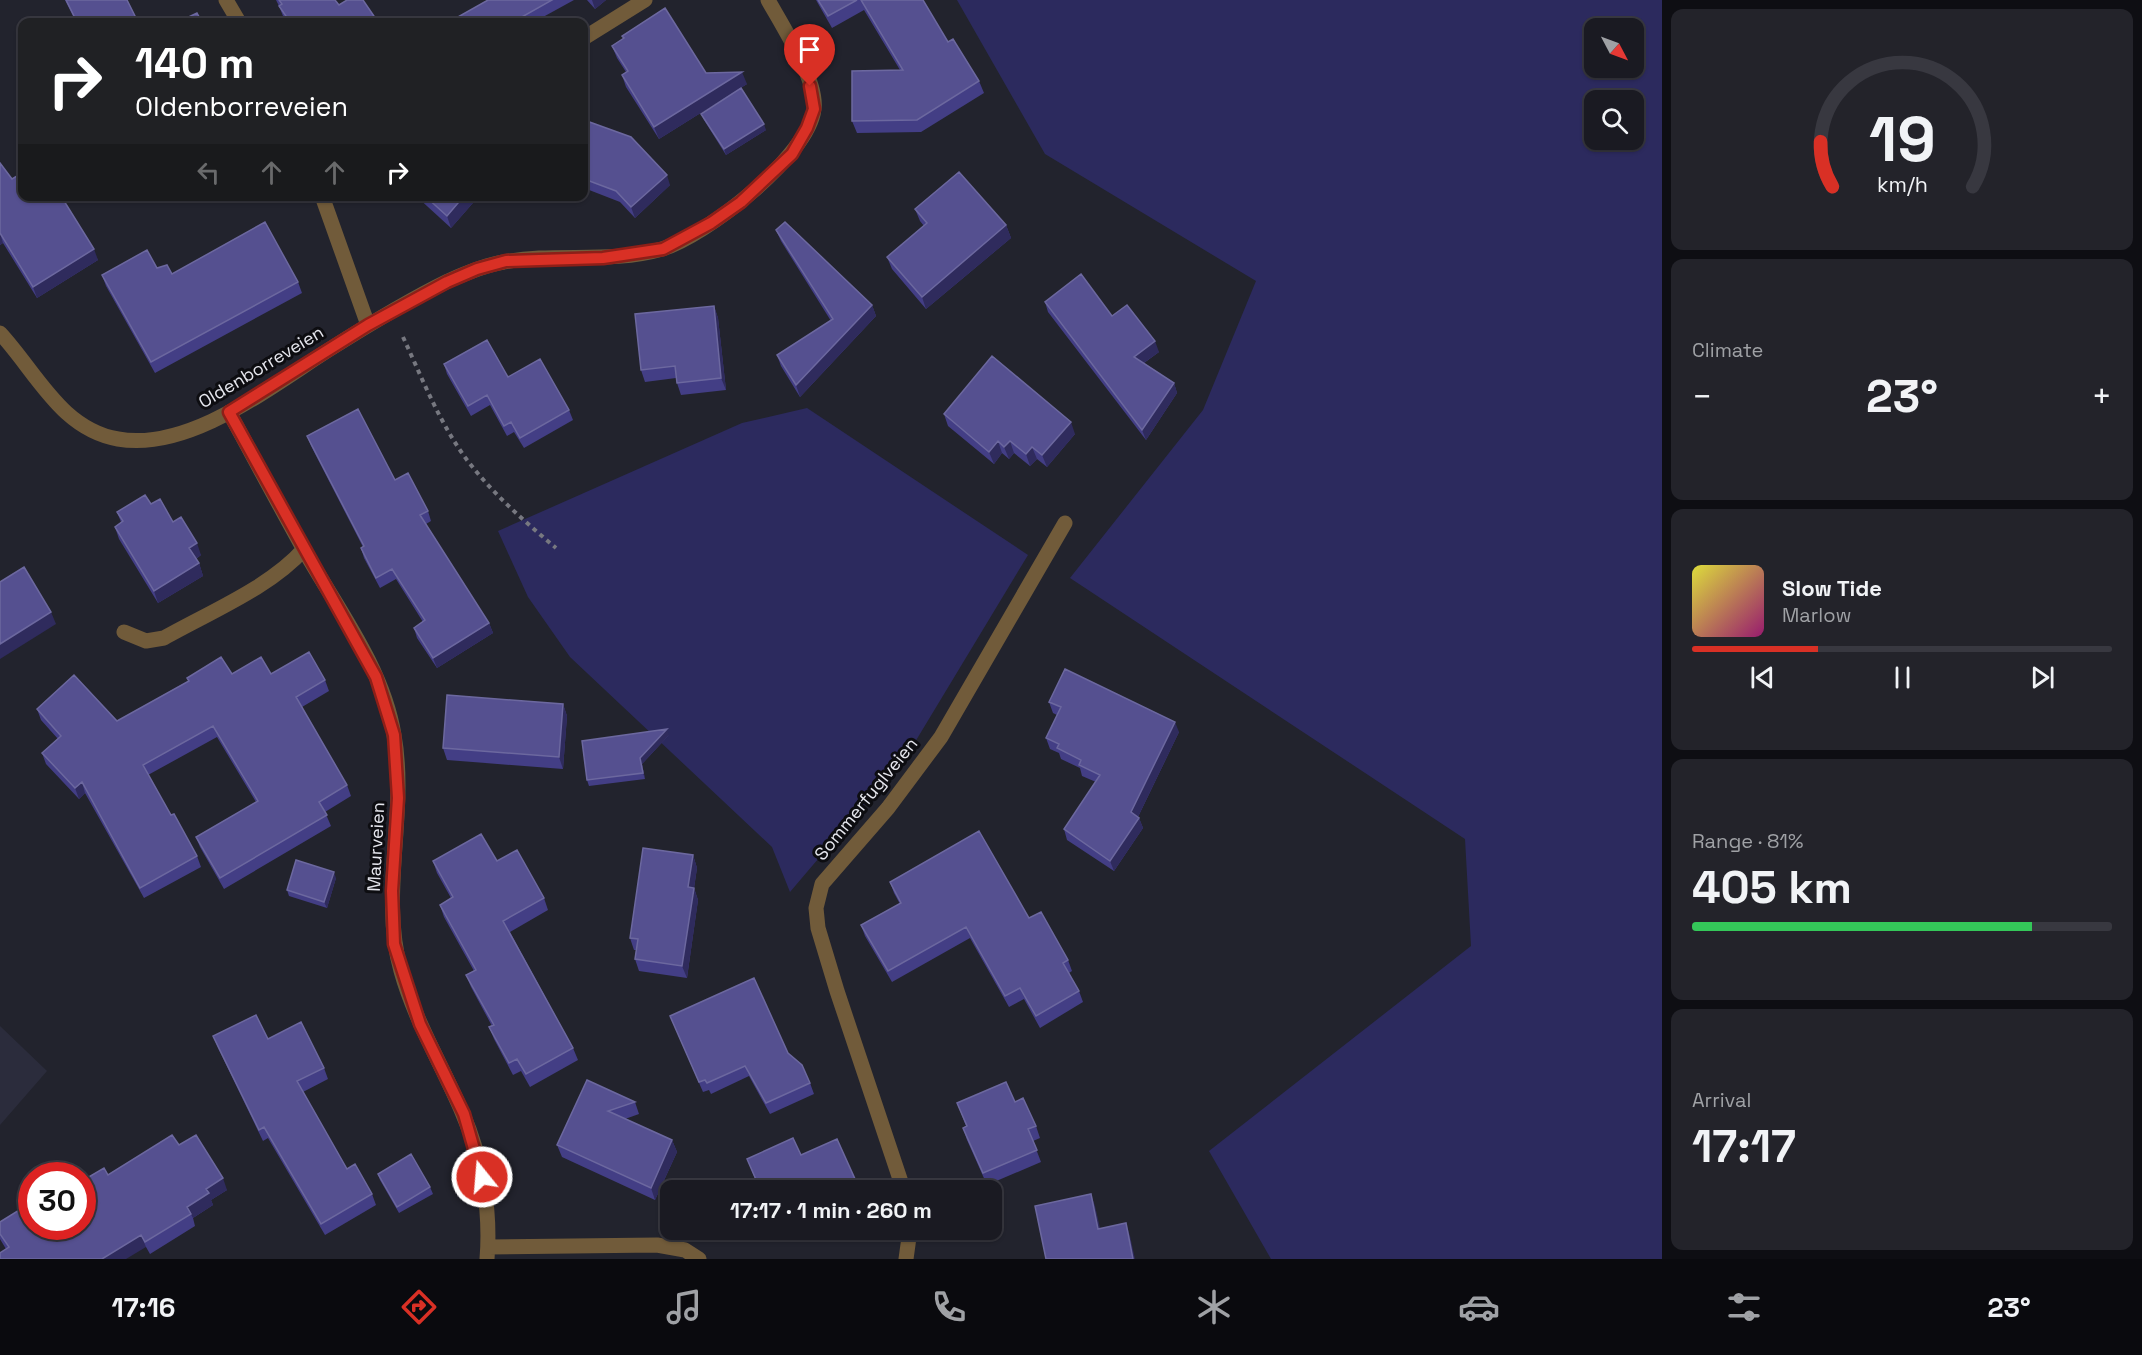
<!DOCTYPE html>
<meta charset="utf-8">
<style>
:root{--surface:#1a1a22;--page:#23232a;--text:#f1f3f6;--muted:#9fa1a5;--line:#383840;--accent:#d93025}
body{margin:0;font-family:"Space Grotesk",sans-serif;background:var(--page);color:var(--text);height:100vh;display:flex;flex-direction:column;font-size:22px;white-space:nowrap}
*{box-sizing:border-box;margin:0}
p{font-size:20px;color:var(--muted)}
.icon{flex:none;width:33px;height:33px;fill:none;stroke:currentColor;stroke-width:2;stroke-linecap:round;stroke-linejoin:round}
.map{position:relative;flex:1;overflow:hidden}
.sheet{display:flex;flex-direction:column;gap:9px;padding:9px;background:#0e0e13;width:480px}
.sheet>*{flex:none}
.guide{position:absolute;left:18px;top:18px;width:570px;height:183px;border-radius:12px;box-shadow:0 2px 4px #0004,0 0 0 2px var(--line);background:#202124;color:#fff;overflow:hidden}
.needle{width:39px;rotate:131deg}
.controls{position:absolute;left:1584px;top:18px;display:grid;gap:12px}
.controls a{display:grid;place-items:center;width:60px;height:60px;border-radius:12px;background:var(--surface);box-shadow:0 2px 4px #0004,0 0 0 2px var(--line);font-size:30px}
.speed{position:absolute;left:18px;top:1162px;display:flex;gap:12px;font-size:30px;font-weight:700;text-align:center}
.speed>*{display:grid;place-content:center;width:78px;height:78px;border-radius:50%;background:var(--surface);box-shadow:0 2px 4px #0004,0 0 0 2px var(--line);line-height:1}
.speed .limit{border:9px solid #d22;background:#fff;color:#111}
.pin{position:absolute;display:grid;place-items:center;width:51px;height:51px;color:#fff;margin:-62px -26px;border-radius:50% 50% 50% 0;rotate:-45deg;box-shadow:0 0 6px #0007}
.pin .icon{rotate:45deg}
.me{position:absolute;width:66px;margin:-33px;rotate:343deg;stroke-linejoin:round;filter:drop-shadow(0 0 4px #0008)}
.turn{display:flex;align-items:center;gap:21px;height:126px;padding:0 18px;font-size:27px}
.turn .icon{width:78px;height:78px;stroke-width:2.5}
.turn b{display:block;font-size:42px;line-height:51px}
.lanes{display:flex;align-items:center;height:57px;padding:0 18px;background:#0003;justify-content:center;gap:30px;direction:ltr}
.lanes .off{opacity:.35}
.big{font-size:45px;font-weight:600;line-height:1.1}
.sheet .widget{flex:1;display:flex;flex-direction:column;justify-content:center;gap:9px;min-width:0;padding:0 21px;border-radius:12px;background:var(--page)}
.sheet .dial{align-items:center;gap:0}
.dial svg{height:156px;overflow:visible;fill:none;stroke:var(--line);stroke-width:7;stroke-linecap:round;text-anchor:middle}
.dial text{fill:var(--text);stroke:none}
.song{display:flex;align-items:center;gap:18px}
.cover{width:72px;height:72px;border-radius:9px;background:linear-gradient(135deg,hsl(60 70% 55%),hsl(320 70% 35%))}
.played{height:6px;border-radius:3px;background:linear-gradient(90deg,var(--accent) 30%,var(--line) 30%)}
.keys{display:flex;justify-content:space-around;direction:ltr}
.heat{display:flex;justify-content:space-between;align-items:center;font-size:33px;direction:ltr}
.charge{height:9px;border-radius:4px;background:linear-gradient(90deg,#34c759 81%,var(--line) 0)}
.trip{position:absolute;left:660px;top:1180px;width:342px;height:60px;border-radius:12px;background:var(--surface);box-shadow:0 2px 4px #0004,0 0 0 2px var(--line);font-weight:600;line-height:60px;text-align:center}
.dock{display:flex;height:96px;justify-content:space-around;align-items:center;background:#0a0a0e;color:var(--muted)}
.dock .icon{width:42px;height:42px}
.dock .on{color:var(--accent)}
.dock b{font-size:27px;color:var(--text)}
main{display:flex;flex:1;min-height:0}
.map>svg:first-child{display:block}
</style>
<main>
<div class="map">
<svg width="1662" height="1259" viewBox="0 0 1662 1259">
<rect width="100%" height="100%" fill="#22232d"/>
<!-- built -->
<path fill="#2b2c3c" d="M0 1026 47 1071 0 1125Z"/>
<!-- green -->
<path fill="#2c2a5e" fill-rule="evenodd" d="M957 0H1662V1259H1271L1209 1151 1471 946 1465 839 1070 578 1203 410 1256 281 1045 154ZM1594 28H1634V68H1594ZM1594 100H1634V140H1594Z
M807 408 1028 555 909 752 790 892 772 847 570 657 528 597 498 531 742 423Z"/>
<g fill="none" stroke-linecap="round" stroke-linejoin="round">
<!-- path -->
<path stroke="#777880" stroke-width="4" stroke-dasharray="4.5 4.5" stroke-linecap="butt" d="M403 337C422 378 440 424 467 460 493 494 524 521 556 548"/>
<!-- lane -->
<path stroke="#715b3a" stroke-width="15" d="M584 38 645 0"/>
<!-- street -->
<path stroke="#715b3a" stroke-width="15" d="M226 0 239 22
M322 196 368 325
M0 333C37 373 61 429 118 439 189 452 273 385 330 349 368 325 407 301 448 281 466 273 485 265 504 262 556 252 610 264 662 249 704 237 809 156 814 109 818 81 782 25 768 0
M229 412C254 458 278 503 303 548 336 607 383 667 394 735 408 813 379 894 401 971 415 1021 442 1065 462 1112 482 1157 491 1210 487 1259
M124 632 146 641 164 638C208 613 271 587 304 549
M904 1191 837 991 818 928 816 908 822 884 888 808 941 737 1065 523
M488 1247 657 1245 685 1250 699 1259
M906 1259 910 1230"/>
</g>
<!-- wall -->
<path fill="#433e85" d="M65 0H127L138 22H76Z
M276 0H335L339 5 378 22H287L283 16 279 6Z
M488 0H574L534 22H449Z
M587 0H606L595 9Z
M816 0H923L948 42 979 81 984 93 921 132 857 133 852 121 900 70 864 10 832 28Z
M622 36 706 73 747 84 659 139 626 87 622 75 626 72 617 58 612 46 623 39Z
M701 114 766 130 726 155 704 120Z
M584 120 670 185 635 218 620 202 584 188Z
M0 163 22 196H64L62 198 98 260 37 298 3 243 0 245Z
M155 196H164L157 200Z
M416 196H479L451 228Z
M915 209 1006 225 1011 238 926 309 892 269 887 257 924 226 920 221Z
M776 230 872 305 876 316 800 397 781 366 777 355 831 321 781 241Z
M157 268 172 274 298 282 302 293 155 373 106 286 102 275Z
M1045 302 1112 316 1159 352 1144 363 1174 383 1177 393 1146 440 1048 312Z
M714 306 718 318 726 390 681 395 677 383 676 378 645 382 641 370Z
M444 364 508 377 569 410 573 420 524 448 514 432 507 436 490 405 471 416 447 374Z
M944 414 1075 434 1047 467 1037 459 1030 466 1014 453 1009 459 1002 453 994 464 948 426Z
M307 436 395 480 428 511 431 521 426 524 489 623 493 633 437 668 417 638 414 628 423 622 396 579 380 588 364 558 361 548 363 547 311 446Z
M151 504 173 522 201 555 196 559 199 563 203 576 158 603 119 539 115 527 121 522 117 512Z
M232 674H271L325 680 329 691 302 707 347 785 351 796 325 812 331 826 224 889 200 847 196 837 256 802 217 737 148 775 171 815 197 856 201 867 144 898 85 793 79 799 46 764 42 753 58 739 41 720 37 709 117 721 188 681 187 678Z
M1049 702 1179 732 1138 817 1139 818 1143 828 1114 871 1067 840 1064 829 1096 782 1082 776 1080 768 1061 759 1059 753 1050 749 1046 738 1057 715 1053 713Z
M563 704 567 716 563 769 447 760 443 748Z
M669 735 642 764 645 779 589 786 587 780Z
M693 855 697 868 694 888 698 900 687 978 639 971 635 959 636 950H634L630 938Z
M433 861H497L544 898 548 910 510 932 573 1048 578 1060 530 1087 521 1071 513 1075 494 1039 489 1027 492 1026 471 987 466 975 474 971 444 917 440 905 451 898 437 873Z
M336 878 327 908 289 896 287 890Z
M890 882 1029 918 1068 960 1072 971 1069 973 1079 991 1083 1002 1040 1028 1024 999 1009 1007 970 938 892 982 865 936 861 925 900 904 894 893Z
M670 1016 788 1053 810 1083 814 1094 770 1114 749 1076 711 1094 709 1090 703 1092Z
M213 1036 268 1039 324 1068 328 1079 303 1092 347 1169 372 1194 376 1205 325 1235 268 1138 263 1141 218 1048Z
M587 1080 635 1102 639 1114 625 1119 672 1140 677 1152 655 1200 562 1157 557 1145Z
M1015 1102 1036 1126 1040 1138 1033 1141 1041 1162 987 1185 967 1140 963 1128 966 1126 957 1103Z
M179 1145 227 1190 211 1200 213 1205 193 1218 195 1226 150 1254 146 1247 6 1249 0 1239V1222L32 1227 108 1175Z
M801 1155 855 1179 859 1191H760L747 1159Z
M378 1174 430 1187 433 1194 399 1213 380 1180Z
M778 1230H797L781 1237Z"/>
<!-- shaded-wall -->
<path fill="#2f2b5d" d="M592 0H606L595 9Z
M742 72 747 84 659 139 654 127Z
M764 124 766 130 726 155 724 149Z
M667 175 670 185 635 218 631 207Z
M464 196H479L451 228 447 216Z
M1006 225 1011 238 926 309 922 297Z
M0 233 3 243 0 245Z
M94 249 98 260 37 298 33 287Z
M872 305 876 316 800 397 796 385Z
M714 306 718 318 726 390 721 378Z
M1155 341 1159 352 1138 367 1134 357Z
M1174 383 1177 393 1146 440 1142 430Z
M1071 422 1075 434 1047 467 1042 455Z
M998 441 1002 453 994 464 989 452Z
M1010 441 1014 453 1009 459 1004 447Z
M1032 447 1037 459 1030 466 1026 454Z
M197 543 201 555 194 560 189 548Z
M199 563 203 576 158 603 154 591Z
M51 612 56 624 0 659V644Z
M489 623 493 633 437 668 433 658Z
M563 704 567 716 563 769 559 757Z
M1175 722 1179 732 1135 823 1131 812Z
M667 729 669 735 642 764 645 779 643 773 640 758Z
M82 782 85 793 79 799 75 788Z
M1139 818 1143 828 1114 871 1110 861Z
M693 855 697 868 694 888 698 900 687 978 682 966 688 887Z
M334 872 336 878 327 908 324 902Z
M672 1140 677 1152 655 1200 651 1188Z
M223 1178 227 1190 211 1200 213 1205 193 1218 187 1207 206 1189Z
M1091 1194 1095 1206 1103 1241 1098 1229Z
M1126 1223 1130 1236 1135 1259H1133Z
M141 1235 146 1247 126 1259H102Z"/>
<!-- building -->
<path fill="#555090" stroke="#6c689f" stroke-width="1.5" d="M66 0H127L138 22H77Z
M279 0H335L339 5 347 0H363L378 22H290L279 6 282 4Z
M488 0H552L520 18 523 22H449Z
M818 0H857L828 16Z
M861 0H923L948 42 953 39 979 81 917 120 852 121V71L903 70Z
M665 8 706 73 742 72 654 127 622 75 628 71 612 46 624 38 622 36Z
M197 13 202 22H178Z
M741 88 764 124 724 149 701 114Z
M584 120 631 137 667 175 631 207 616 191 584 179Z
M0 163 12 179 22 173V196H61L94 249 33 287 0 233Z
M959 172 1006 225 922 297 887 257 927 223 915 209Z
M425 196H464L447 216Z
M265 222 298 282 151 362 102 275 147 250 157 268 167 265 172 274Z
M785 222 872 305 796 385 777 355 833 319 776 230Z
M1081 274 1112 316 1127 305 1155 341 1134 357 1174 383 1142 430 1045 302Z
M714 306 721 378 677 383 675 366 641 370 635 314Z
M487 340 508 377 540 359 569 410 520 438 511 422 504 426 487 395 468 406 444 364Z
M992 356 1071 422 1042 455 1032 447 1026 454 1010 441 1004 447 998 441 989 452 944 414Z
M358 409 395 480 408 473 428 511 420 515 489 623 433 658 414 628 425 620 392 569 376 578 361 548 364 546 307 436Z
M145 495 151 504 160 499 173 522 181 517 197 543 189 548 199 563 154 591 115 527 123 521 117 512Z
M24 567 51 612 0 644V582Z
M309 652 325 680 296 697 347 785 319 802 327 815 220 878 196 837 258 801 213 726 143 765 171 815 174 814 197 856 140 888 82 782 75 788 42 753 61 736 37 709 74 675 117 721 189 681 187 678 221 657 232 674 261 657 271 674Z
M1065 669 1175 722 1131 812 1139 818 1110 861 1064 829 1100 775 1079 765 1081 760 1057 748 1059 744 1046 738 1061 707 1049 702Z
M447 695 563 704 559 757 443 748Z
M667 729 640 758 643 773 587 780 582 741Z
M979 831 1029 918 1041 912 1068 960 1063 963 1079 991 1036 1016 1020 988 1005 996 966 927 888 971 861 925 901 903 890 882Z
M481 834 497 861 517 850 544 898 503 921 573 1048 526 1074 517 1059 509 1063 489 1027 494 1025 466 975 476 970 440 905 453 897 433 861Z
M643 848 693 855 688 887 694 888 682 966 635 959 638 939 630 938Z
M296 860 334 872 324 902 287 890Z
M754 978 788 1053 802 1065 810 1083 766 1103 745 1066 707 1083 705 1080 699 1082 670 1016Z
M256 1015 268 1039 301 1022 324 1068 297 1081 347 1169 355 1164 372 1194 321 1224 264 1127 259 1130 213 1036Z
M587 1080 635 1102 608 1111 672 1140 651 1188 557 1145Z
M1006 1082 1015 1102 1023 1098 1036 1126 1028 1129 1037 1150 983 1173 963 1128 967 1126 957 1103Z
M172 1135 179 1145 196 1135 223 1178 206 1189 209 1193 187 1207 191 1214 145 1242 141 1235 102 1259H0V1253L9 1247 0 1234V1222L32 1202V1227H82V1181L104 1168 108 1175Z
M793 1138 801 1155 837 1139 855 1179 829 1191H761L747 1159Z
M411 1154 430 1187 397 1207 378 1174Z
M1091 1194 1098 1229 1126 1223 1133 1259H1046L1035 1206Z"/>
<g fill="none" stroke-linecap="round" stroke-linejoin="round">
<defs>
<path id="route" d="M482 1177 464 1114 420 1024 394 944 392 891 398 798 394 735 376 677 229 412 368 325 447 282 477 269 506 261 603 258 663 249 711 223 741 202 792 154 807 128 814 109 810 86"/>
</defs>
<!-- route casing -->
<use href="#route" stroke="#8d1f18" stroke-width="15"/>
<!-- route -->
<use href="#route" stroke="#d93025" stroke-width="10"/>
</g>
<g text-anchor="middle" stroke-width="6" stroke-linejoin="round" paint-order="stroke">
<!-- street labels -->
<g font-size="18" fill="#e6e7ee" stroke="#0d0d11">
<text transform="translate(261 367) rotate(-31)" y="6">Oldenborreveien</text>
<text transform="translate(866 799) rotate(-51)" y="6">Sommerfuglveien</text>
<text transform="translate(376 847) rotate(-87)" y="6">Maurveien</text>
</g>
</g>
</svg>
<div class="controls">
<a><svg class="needle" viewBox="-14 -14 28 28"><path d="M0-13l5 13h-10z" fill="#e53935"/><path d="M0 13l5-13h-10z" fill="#9fa1a5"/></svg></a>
<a><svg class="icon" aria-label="search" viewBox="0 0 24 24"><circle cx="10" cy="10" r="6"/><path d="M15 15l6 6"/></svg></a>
</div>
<div class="speed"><div class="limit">30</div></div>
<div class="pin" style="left:810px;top:86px;background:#d93025"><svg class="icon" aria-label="arrive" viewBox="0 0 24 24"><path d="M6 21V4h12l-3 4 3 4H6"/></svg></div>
<svg class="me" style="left:482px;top:1177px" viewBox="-20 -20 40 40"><circle r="17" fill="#d93025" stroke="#fff" stroke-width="3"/><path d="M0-11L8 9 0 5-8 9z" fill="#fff"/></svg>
<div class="trip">17:17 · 1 min · 260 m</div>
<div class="guide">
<div class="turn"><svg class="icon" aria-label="right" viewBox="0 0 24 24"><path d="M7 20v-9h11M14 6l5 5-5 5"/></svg><div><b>140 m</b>Oldenborreveien</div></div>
<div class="lanes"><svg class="icon off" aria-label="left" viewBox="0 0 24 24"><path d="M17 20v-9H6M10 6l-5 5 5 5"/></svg><svg class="icon off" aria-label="ahead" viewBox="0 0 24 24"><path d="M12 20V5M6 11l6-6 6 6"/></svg><svg class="icon off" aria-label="ahead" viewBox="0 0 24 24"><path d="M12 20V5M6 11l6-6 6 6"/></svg><svg class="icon" aria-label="right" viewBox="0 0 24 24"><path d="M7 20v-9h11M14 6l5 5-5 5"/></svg></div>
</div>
</div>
<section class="sheet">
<div class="widget dial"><svg viewBox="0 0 100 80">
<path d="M14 69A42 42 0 1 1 86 69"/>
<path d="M14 69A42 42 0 0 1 8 46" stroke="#d93025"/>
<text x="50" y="56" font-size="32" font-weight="700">19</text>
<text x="50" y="72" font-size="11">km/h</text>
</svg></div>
<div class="widget"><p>Climate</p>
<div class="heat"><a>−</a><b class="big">23°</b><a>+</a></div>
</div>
<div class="widget">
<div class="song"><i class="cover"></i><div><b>Slow Tide</b><p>Marlow</p></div></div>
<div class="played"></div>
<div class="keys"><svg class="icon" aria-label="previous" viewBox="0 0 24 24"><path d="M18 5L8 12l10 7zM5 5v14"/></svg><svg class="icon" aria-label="pause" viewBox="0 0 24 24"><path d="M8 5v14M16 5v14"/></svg><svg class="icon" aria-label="next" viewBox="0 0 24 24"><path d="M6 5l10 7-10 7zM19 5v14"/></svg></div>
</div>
<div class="widget"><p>Range · 81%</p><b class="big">405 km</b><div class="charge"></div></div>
<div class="widget"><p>Arrival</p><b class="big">17:17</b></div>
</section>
</main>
<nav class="dock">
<b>17:16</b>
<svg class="icon on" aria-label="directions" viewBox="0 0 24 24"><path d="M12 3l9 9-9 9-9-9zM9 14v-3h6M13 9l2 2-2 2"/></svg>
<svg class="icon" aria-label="music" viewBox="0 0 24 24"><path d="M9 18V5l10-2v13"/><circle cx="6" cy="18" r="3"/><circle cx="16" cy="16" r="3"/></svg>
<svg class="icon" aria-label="phone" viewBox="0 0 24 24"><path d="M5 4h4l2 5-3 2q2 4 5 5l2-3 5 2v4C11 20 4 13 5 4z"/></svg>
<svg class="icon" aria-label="climate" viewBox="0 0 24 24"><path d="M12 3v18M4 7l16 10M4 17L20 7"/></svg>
<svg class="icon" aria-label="car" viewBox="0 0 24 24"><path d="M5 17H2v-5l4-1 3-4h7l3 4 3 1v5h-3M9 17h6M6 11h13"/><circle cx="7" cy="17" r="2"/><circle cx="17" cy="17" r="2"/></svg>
<svg class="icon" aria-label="filters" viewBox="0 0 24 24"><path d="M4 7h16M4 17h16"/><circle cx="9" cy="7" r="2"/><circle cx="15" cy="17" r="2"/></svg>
<b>23°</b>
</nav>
